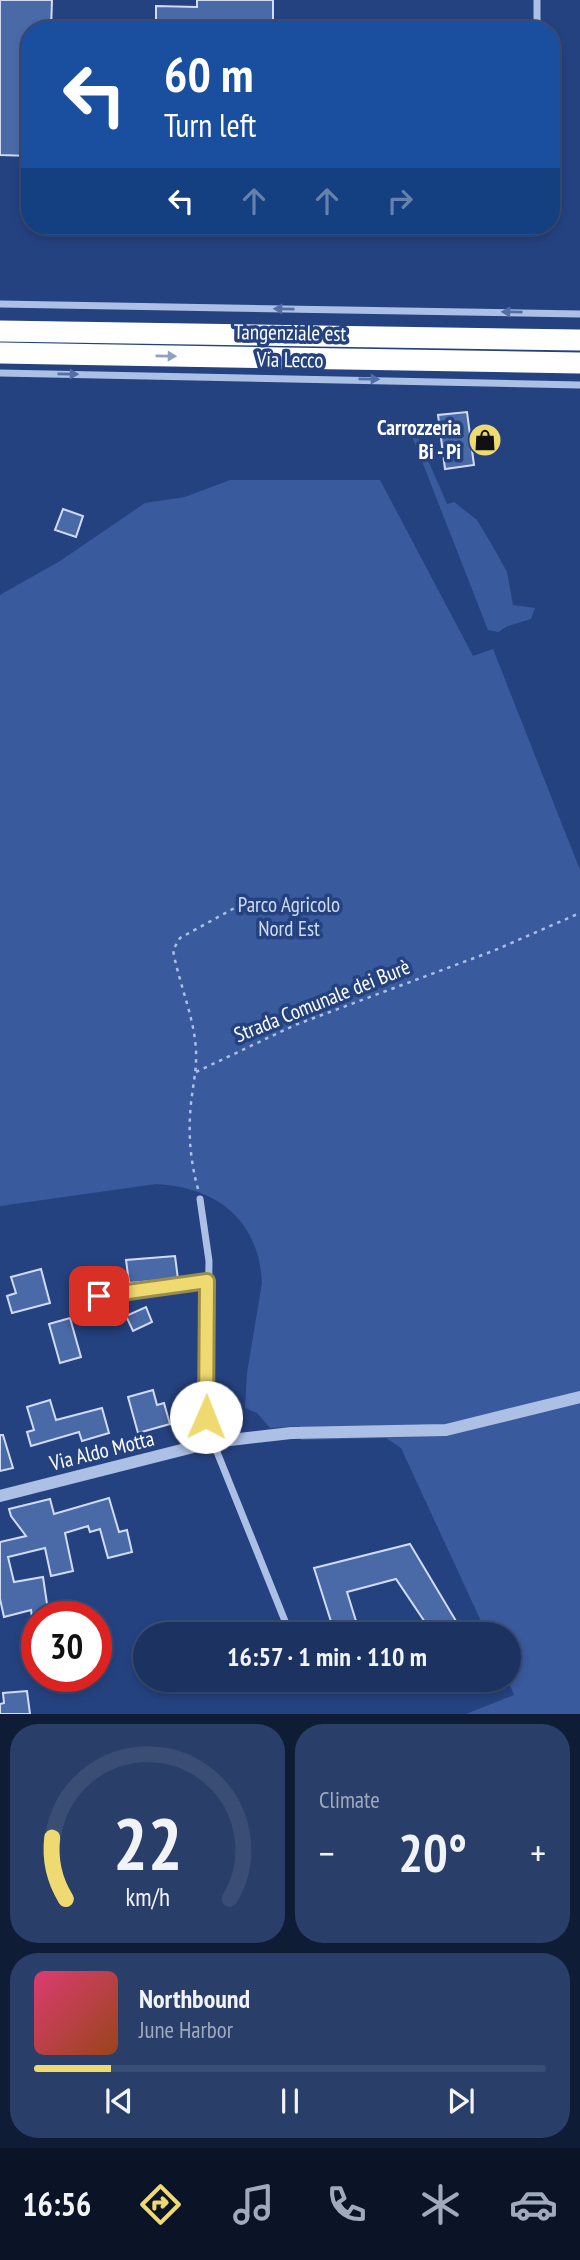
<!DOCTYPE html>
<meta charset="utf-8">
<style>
:root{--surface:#1c3260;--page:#293e69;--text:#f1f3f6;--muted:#a0aabd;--line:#3a4d75;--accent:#efda71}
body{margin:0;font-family:"PT Sans Narrow",sans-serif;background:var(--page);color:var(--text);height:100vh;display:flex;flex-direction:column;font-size:26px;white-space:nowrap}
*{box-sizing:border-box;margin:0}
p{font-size:23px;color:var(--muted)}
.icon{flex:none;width:38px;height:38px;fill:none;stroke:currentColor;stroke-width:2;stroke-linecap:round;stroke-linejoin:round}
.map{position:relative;height:1714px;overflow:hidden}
.side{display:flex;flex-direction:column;gap:10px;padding:10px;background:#0f1c35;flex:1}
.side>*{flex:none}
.top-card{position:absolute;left:21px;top:21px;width:539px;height:214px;border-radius:28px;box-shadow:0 4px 10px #0003,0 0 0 2px var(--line);background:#1a4fa0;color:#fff;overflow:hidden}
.speed{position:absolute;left:21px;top:1601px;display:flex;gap:14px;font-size:35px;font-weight:700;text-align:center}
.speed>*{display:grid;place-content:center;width:91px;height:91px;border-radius:50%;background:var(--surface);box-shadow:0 4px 10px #0003,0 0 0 2px var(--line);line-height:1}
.speed .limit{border:10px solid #d22;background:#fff;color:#111}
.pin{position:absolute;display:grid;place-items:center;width:60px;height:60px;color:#fff;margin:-30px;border-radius:14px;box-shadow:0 4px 10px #0006}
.me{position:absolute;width:77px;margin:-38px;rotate:1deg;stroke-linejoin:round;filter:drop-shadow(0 0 5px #0008)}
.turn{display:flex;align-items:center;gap:24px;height:147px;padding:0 28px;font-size:32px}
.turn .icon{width:91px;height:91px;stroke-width:2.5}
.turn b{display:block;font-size:49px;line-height:60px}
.lanes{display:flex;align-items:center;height:66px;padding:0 28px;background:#0003;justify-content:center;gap:35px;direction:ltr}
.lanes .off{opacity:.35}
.big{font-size:52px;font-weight:700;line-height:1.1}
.side .card{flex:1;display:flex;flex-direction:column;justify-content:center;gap:10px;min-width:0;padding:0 24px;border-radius:28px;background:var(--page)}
.side .dial{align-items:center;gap:0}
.dial svg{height:182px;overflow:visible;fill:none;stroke:var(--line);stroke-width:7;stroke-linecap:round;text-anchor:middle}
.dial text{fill:var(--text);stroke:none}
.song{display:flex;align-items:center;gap:21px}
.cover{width:84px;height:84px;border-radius:10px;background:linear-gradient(135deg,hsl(340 70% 55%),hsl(20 70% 35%))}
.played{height:7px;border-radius:4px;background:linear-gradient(90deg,var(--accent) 15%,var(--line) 15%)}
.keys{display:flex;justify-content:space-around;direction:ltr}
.heat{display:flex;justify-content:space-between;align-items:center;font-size:38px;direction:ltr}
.side .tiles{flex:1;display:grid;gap:10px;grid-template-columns:1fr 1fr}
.card:last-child{grid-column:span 2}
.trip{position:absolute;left:133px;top:1622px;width:388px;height:70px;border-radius:35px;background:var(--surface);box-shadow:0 4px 10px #0003,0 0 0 2px var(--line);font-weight:700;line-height:70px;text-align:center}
.menu{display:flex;height:112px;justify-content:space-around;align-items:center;background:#0b1426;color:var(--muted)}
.menu .icon{width:49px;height:49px}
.menu .current{color:var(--accent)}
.menu b{font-size:32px;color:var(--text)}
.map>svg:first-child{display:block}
</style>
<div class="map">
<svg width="580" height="1714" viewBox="0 0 580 1714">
<rect width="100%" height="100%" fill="#254280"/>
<!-- green -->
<path fill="#3a5a9e" d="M411 421 447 504 454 502 477 520 492 545 507 572 513 605 535 608 531 619 508 626 498 632 488 630 407 423Z
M230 480H380L473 656 493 649 580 870V1714H466L514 1695 508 1680 509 1634H487L401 1448 386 1438 301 1440 300 1426 270 1428 257 1413 245 1408 247 1373 262 1283C259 1220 217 1187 156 1184L0 1206V595L60 561 145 503 185 497Z"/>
<!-- building -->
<path fill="#4a69a7" stroke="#d0dcf5" stroke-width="2" d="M0 0H52L51 30H30V156L0 155Z
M197 0H273V30H156V6L197 7Z
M467 412 474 465 445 469 438 415Z
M63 509 83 516 76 537 55 530Z
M175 1256 178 1279 129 1283 126 1260Z
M41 1269 50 1303 12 1313 7 1296 16 1293 11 1277Z
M146 1307 152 1322 133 1331 126 1316Z
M70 1318 81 1357 60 1363 49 1324Z
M153 1390 157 1405 164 1403 170 1424 138 1433 128 1397Z
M50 1400 56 1420 102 1408 109 1433 82 1441 79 1432 31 1446 27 1432 34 1430 27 1407Z
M0 1435H3L13 1468 0 1471Z
M109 1498 119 1532 127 1530 132 1552 108 1558 100 1529 90 1532 88 1526 65 1533 73 1571 51 1576 45 1548 8 1557 14 1582 43 1577 49 1617H32L31 1610 4 1617 0 1599V1542L26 1536 11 1516 9 1509 50 1499 54 1514Z
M410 1544 459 1626 440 1634H433L396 1579 347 1592 360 1634H335L314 1568Z
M27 1691 30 1714H0V1704L4 1703 3 1693Z"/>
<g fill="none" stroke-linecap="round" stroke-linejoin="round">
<!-- path -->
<path stroke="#acc0e6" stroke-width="2.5" stroke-dasharray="3.5 5" stroke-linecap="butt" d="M196 1072 295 1025 493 951 580 913
M198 1189C190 1160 188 1133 191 1103 193 1085 197 1068 196 1050 194 1016 179 984 173 950L180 938 240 905"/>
<!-- service -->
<path stroke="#acc0e6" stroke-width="5" d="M99 1296 207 1281"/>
<!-- minor -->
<path stroke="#acc0e6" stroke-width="7" d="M537 20V0
M0 304 580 314
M0 373 580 385
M200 1199 209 1261 206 1444
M213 1442 287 1626"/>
<!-- tertiary -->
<path stroke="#acc0e6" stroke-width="12" d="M0 1496 213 1442 291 1433 446 1430 580 1397"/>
<!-- motorway -->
<path stroke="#fff" stroke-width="21" d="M0 331 580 340
M0 353 580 363"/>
</g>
<!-- one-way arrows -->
<defs><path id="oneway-solid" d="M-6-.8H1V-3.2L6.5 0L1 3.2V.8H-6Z" transform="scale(1.75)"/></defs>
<g fill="#546ea4">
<use href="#oneway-solid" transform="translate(284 309) rotate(-179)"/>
<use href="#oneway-solid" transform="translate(512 312) rotate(-179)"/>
<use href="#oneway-solid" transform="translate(68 374) rotate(1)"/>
<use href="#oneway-solid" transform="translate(369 379) rotate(1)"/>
</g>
<use fill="#92a0c0" href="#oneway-solid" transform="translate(166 356) rotate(1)"/>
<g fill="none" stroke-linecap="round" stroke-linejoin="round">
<defs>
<path id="route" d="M99 1296 207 1281 206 1417"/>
</defs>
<!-- route casing -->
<use href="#route" stroke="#9b8e49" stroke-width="18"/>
<!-- route -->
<use href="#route" stroke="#efda71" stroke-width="12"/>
</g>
<!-- icons -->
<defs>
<symbol id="shop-disc" viewBox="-11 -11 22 22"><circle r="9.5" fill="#efda71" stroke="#254280"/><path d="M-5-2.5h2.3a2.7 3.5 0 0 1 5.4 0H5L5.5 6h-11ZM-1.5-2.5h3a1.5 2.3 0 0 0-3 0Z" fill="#111"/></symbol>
</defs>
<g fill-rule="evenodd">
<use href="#shop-disc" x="466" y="421" width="38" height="38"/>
</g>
<g text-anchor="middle" stroke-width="7" stroke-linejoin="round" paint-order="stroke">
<!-- street labels -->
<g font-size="21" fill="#fff" stroke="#254280">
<text transform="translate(290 333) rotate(1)" y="7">Tangenziale est</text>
<text transform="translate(290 360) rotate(1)" y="7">Via Lecco</text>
<text transform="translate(322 1001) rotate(-22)" y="7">Strada Comunale dei Burè</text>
<text transform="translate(102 1451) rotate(-14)" y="7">Via Aldo Motta</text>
</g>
<!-- poi labels -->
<g font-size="21" font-weight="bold" fill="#fff" stroke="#254280" text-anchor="end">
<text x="461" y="435">Carrozzeria<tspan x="461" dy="24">Bi - Pi</tspan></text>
</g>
<!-- park labels -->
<g font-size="21" fill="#d0dcf5" stroke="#254280">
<text x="289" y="912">Parco Agricolo<tspan x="289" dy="24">Nord Est</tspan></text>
</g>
</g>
</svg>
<div class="speed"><div class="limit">30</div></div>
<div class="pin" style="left:99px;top:1296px;background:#d93025"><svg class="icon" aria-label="arrive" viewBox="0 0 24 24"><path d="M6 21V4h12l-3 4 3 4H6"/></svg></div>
<svg class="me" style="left:206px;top:1417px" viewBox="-20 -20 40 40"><circle r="19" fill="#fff"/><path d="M0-13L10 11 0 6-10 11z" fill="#efda71"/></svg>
<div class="trip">16:57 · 1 min · 110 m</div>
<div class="top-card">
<div class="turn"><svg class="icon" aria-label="left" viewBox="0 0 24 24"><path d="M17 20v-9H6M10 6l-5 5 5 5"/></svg><div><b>60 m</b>Turn left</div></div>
<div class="lanes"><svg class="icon" aria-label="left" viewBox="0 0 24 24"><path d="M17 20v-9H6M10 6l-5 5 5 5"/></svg><svg class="icon off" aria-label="ahead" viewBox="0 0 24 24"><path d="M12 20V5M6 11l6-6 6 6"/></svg><svg class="icon off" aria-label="ahead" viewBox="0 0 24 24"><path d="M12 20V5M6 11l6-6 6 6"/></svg><svg class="icon off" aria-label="right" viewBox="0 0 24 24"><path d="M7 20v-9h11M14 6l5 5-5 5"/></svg></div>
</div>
</div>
<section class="side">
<div class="tiles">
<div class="card dial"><svg viewBox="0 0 100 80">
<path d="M14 69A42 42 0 1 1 86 69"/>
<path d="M14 69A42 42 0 0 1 8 42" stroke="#efda71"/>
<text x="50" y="56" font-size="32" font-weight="700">22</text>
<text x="50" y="72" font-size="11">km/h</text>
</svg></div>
<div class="card"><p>Climate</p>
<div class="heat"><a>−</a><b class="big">20°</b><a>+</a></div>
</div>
<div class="card">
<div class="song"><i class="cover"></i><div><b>Northbound</b><p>June Harbor</p></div></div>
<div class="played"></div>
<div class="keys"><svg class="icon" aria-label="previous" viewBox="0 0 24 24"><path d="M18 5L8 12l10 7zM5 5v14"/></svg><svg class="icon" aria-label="pause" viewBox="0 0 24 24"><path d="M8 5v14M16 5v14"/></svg><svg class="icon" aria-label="next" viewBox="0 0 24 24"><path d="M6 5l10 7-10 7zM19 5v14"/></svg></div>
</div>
</div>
</section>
<nav class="menu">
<b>16:56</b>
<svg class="icon current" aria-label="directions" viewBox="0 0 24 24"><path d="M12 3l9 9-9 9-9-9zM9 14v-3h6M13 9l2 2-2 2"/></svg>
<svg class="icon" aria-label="music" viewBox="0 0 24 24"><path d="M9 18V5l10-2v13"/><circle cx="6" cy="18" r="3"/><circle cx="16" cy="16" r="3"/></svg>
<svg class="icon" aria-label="phone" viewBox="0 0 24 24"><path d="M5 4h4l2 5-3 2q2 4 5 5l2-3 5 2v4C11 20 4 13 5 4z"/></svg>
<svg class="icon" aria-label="climate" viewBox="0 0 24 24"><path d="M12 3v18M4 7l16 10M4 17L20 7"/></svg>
<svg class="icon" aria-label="car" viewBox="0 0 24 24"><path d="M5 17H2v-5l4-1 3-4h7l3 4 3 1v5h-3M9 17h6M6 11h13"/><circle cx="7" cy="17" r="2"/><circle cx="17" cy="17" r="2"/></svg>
</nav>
